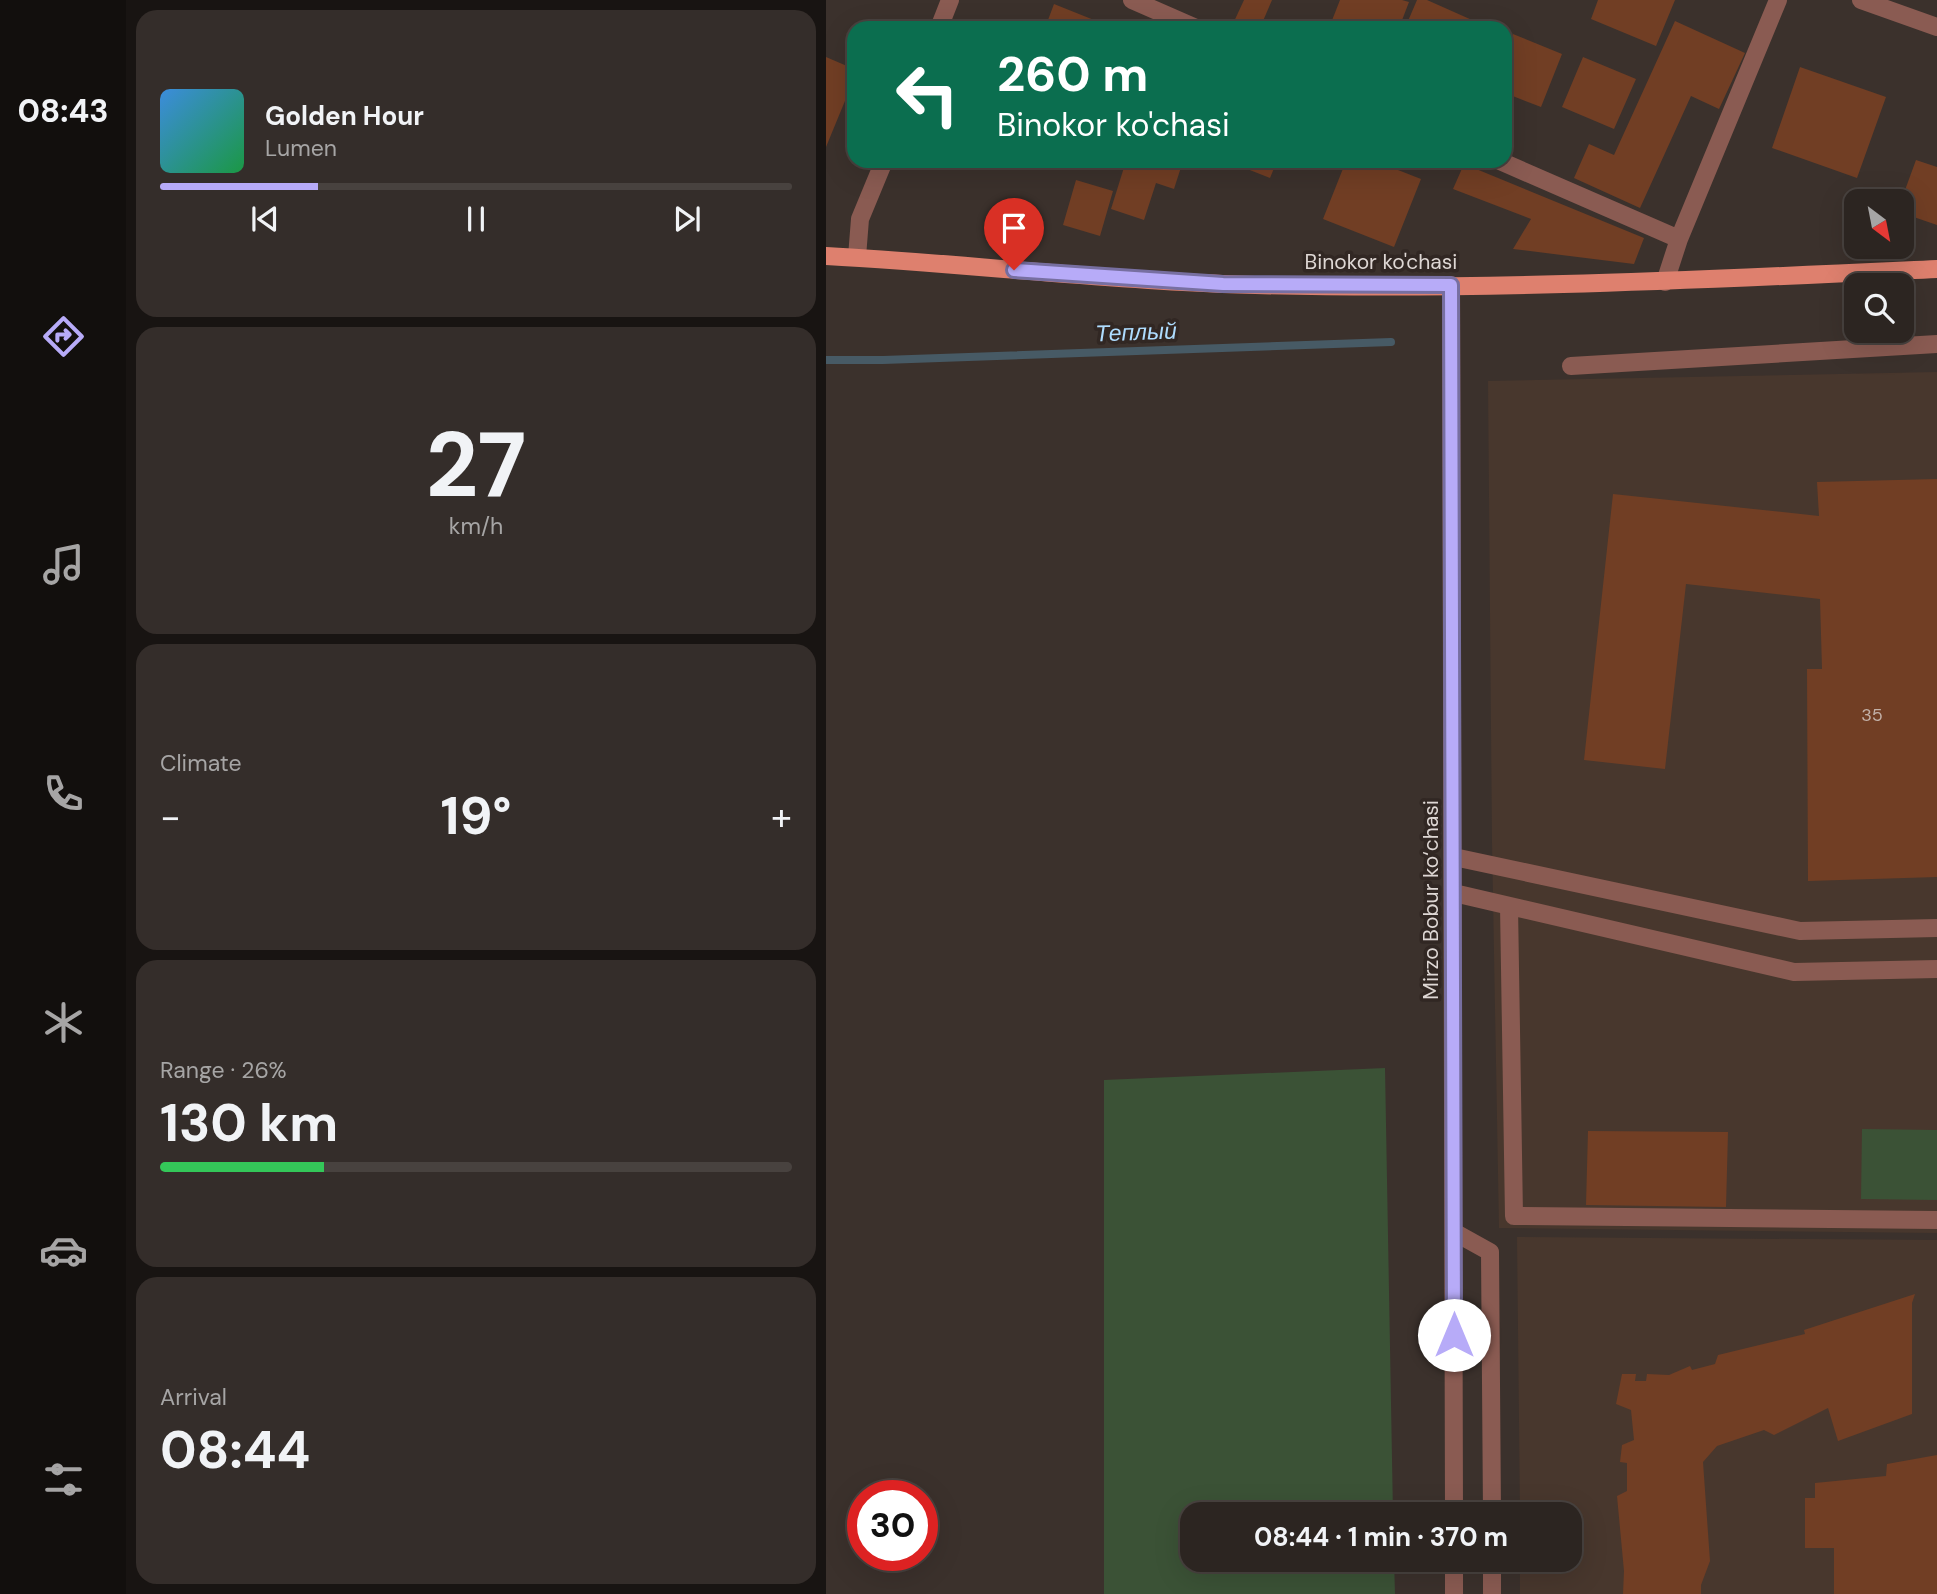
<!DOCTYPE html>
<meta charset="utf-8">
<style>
:root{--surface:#2c2521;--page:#342d2a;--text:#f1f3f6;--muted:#a6a5a5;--line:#48423f;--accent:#b7abf8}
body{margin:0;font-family:"DM Sans",sans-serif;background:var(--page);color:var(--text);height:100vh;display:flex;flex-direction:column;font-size:26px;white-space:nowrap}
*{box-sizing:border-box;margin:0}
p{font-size:23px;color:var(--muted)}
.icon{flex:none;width:38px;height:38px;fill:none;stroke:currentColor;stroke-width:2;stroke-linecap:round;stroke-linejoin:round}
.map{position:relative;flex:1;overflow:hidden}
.side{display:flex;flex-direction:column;gap:10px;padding:10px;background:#181412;width:700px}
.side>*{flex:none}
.top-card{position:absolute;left:21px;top:21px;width:665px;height:147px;border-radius:21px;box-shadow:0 7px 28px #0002,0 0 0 2px var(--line);background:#0b6e4f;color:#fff;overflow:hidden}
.needle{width:46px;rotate:148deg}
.fabs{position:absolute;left:1018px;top:189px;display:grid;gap:14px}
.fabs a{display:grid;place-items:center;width:70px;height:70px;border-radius:14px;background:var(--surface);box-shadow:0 7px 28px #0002,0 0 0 2px var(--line);font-size:35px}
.speed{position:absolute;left:21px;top:1480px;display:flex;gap:14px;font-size:35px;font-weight:700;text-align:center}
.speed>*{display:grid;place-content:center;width:91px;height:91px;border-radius:50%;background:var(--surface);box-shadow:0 7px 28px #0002,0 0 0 2px var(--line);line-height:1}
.speed .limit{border:10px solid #d22;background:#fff;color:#111}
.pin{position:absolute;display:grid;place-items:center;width:60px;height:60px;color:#fff;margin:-72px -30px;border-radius:50% 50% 50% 0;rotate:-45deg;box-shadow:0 0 7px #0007}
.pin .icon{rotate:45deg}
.me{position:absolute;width:77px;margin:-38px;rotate:0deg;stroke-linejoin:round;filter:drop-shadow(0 0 5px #0008)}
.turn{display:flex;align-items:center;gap:24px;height:147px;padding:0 35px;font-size:32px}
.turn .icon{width:91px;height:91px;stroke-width:2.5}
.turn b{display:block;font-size:49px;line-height:60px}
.big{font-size:52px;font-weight:700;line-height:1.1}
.side .widget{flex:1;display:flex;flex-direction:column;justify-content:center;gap:10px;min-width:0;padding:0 24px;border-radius:21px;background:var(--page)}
.side .dial{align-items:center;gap:0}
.dial b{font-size:91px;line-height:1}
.song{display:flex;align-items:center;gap:21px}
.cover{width:84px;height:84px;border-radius:10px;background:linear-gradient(135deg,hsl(210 70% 55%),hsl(140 70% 35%))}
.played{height:7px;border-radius:4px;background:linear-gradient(90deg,var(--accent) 25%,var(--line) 25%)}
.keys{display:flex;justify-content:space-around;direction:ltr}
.heat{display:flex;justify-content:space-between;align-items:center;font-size:38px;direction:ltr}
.charge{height:10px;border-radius:5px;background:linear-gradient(90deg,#34c759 26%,var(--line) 0)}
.trip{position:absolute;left:354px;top:1502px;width:402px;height:70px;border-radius:21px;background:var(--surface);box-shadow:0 7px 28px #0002,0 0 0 2px var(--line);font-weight:700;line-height:70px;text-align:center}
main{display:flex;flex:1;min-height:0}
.tabs{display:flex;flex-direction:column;width:126px;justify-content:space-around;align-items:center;background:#120f0d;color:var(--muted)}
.tabs .icon{width:49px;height:49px}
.tabs .on{color:var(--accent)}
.tabs b{font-size:32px;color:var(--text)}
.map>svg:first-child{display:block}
</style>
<main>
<nav class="tabs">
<b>08:43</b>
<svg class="icon on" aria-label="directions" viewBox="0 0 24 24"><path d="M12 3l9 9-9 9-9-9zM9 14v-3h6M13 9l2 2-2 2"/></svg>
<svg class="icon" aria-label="music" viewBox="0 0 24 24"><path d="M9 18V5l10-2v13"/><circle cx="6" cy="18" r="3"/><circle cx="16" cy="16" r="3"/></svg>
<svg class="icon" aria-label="phone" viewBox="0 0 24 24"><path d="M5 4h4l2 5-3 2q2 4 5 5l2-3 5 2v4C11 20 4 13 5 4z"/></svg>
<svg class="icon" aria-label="climate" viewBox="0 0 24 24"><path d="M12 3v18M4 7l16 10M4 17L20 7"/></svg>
<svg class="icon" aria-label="car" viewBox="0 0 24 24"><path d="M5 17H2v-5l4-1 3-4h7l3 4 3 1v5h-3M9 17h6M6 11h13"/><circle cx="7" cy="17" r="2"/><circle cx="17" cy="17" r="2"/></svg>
<svg class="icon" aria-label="filters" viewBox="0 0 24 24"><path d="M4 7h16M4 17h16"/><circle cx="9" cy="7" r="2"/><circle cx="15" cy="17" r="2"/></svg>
</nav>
<section class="side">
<div class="widget">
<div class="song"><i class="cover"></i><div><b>Golden Hour</b><p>Lumen</p></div></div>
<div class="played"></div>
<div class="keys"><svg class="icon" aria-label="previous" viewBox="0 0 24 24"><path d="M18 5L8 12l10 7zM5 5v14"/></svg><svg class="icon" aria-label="pause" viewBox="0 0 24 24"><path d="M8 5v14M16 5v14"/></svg><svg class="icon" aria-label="next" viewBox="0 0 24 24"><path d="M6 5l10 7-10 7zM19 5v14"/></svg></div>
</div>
<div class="widget dial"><b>27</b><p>km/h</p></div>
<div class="widget"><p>Climate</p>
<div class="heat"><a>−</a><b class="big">19°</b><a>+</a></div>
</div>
<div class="widget"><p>Range · 26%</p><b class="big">130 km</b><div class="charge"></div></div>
<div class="widget"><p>Arrival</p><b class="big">08:44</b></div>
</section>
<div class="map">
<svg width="1111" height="1594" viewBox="0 0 1111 1594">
<rect width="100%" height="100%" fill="#3b312c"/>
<!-- education -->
<path fill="#48372d" d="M1111 372V1233L673 1228 666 843 662 381Z
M691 1237 1111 1240V1594H694V1559H744V1514H694Z"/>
<!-- green -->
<path fill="#3b5236" d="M559 1068 567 1514H366V1559H568L569 1594H278V1080Z
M1036 1129 1111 1130V1200L1035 1199Z"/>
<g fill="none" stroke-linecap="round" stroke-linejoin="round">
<!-- stream -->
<path stroke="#475a65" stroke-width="8" d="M0 360H57L565 342"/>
</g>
<!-- building -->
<path fill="#713e24" d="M418 0H446L434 28H405Z
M514 0H576L583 2 573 28H503Z
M591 0H601L664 28H579Z
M772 0H849L830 46 765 19Z
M228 4 288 28H219Z
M849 21 919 53 893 109 865 96 814 208 748 178 763 144 788 155Z
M687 34 736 54 715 107 679 93V53Z
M0 57 28 69V79L0 147Z
M757 57 810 79 788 129 736 107Z
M974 67 1060 97 1031 178 946 148Z
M1090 160 1111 167V225L1076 213 1075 201Z
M300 161H357L348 189 330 183 318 220 285 209Z
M407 161H451L444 178 406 163Z
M520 161H549L595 179 568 247 497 219Z
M638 164 818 238 808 264 687 249 705 219 627 189Z
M250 180 287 191 274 236 237 225Z
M1111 479V877L982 881 981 669H996L994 599 860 584 839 769 758 760 787 494 993 516 991 482Z
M762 1131 902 1132 900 1207 760 1205Z
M1089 1294 1086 1303V1414L1012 1441 1002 1408 948 1435 938 1430 891 1446 877 1462 884 1561 875 1585V1594H797L798 1571 791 1496 801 1491V1463L794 1462 796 1445 808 1440 805 1410 790 1404 796 1374H810L809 1381H820L821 1374 843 1375 864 1366 866 1370 889 1364 892 1355 979 1334 978 1330Z
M1111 1455V1594H1008V1548H979V1498H989V1483L1060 1476 1061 1464Z"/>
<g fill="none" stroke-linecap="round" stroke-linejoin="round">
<!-- minor -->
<path stroke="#8a5b52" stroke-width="18" d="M306 0 370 28
M1035 0 1111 27
M113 28 124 0
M674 161 853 239
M31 257 34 219 58 161
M839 282 853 239 952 0
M625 285 628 1514
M745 366 1111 344
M628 857 974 931 1111 928
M628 893 968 972 1111 969
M683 906 688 1216 1111 1220
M628 1232 664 1252 666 1514
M666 1559V1594
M628 1594V1559"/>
<!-- major -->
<path stroke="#de806e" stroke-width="18" d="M0 256C132 263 264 279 396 284 634 292 873 280 1111 269"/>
</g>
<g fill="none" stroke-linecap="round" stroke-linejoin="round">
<defs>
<path id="route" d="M188 270 397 284 625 285 628 1335"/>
</defs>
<!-- route casing -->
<use href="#route" stroke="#776fa1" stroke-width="18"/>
<!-- route -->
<use href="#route" stroke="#b7abf8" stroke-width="12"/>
</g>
<g text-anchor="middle" stroke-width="7" stroke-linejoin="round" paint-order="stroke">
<!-- number labels -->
<g font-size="18" fill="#c3b1a8">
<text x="1046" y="721">35</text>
</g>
<!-- street labels -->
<g font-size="21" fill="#ded7d4" stroke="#312723">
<text x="555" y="269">Binokor ko'chasi</text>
<text transform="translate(605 900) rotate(-90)" y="7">Mirzo Bobur ko‘chasi</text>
</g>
<!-- water labels -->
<g font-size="23" font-style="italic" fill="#aedcfe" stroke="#312723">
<text transform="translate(310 332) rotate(-2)" y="8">Теплый</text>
</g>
</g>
</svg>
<div class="fabs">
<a><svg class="needle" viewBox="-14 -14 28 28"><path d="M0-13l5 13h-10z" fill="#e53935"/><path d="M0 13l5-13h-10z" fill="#a6a5a5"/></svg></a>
<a><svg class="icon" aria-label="search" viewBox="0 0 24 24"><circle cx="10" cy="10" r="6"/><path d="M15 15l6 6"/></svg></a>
</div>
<div class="speed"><div class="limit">30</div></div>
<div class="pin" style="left:188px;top:270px;background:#d93025"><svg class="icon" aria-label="arrive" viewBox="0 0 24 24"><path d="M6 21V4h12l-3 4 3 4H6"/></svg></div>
<svg class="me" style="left:628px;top:1335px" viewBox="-20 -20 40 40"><circle r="19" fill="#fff"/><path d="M0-13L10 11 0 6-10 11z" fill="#b7abf8"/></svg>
<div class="trip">08:44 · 1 min · 370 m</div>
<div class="top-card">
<div class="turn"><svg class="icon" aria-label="left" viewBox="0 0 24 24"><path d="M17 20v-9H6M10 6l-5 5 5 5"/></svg><div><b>260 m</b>Binokor ko'chasi</div></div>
</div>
</div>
</main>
